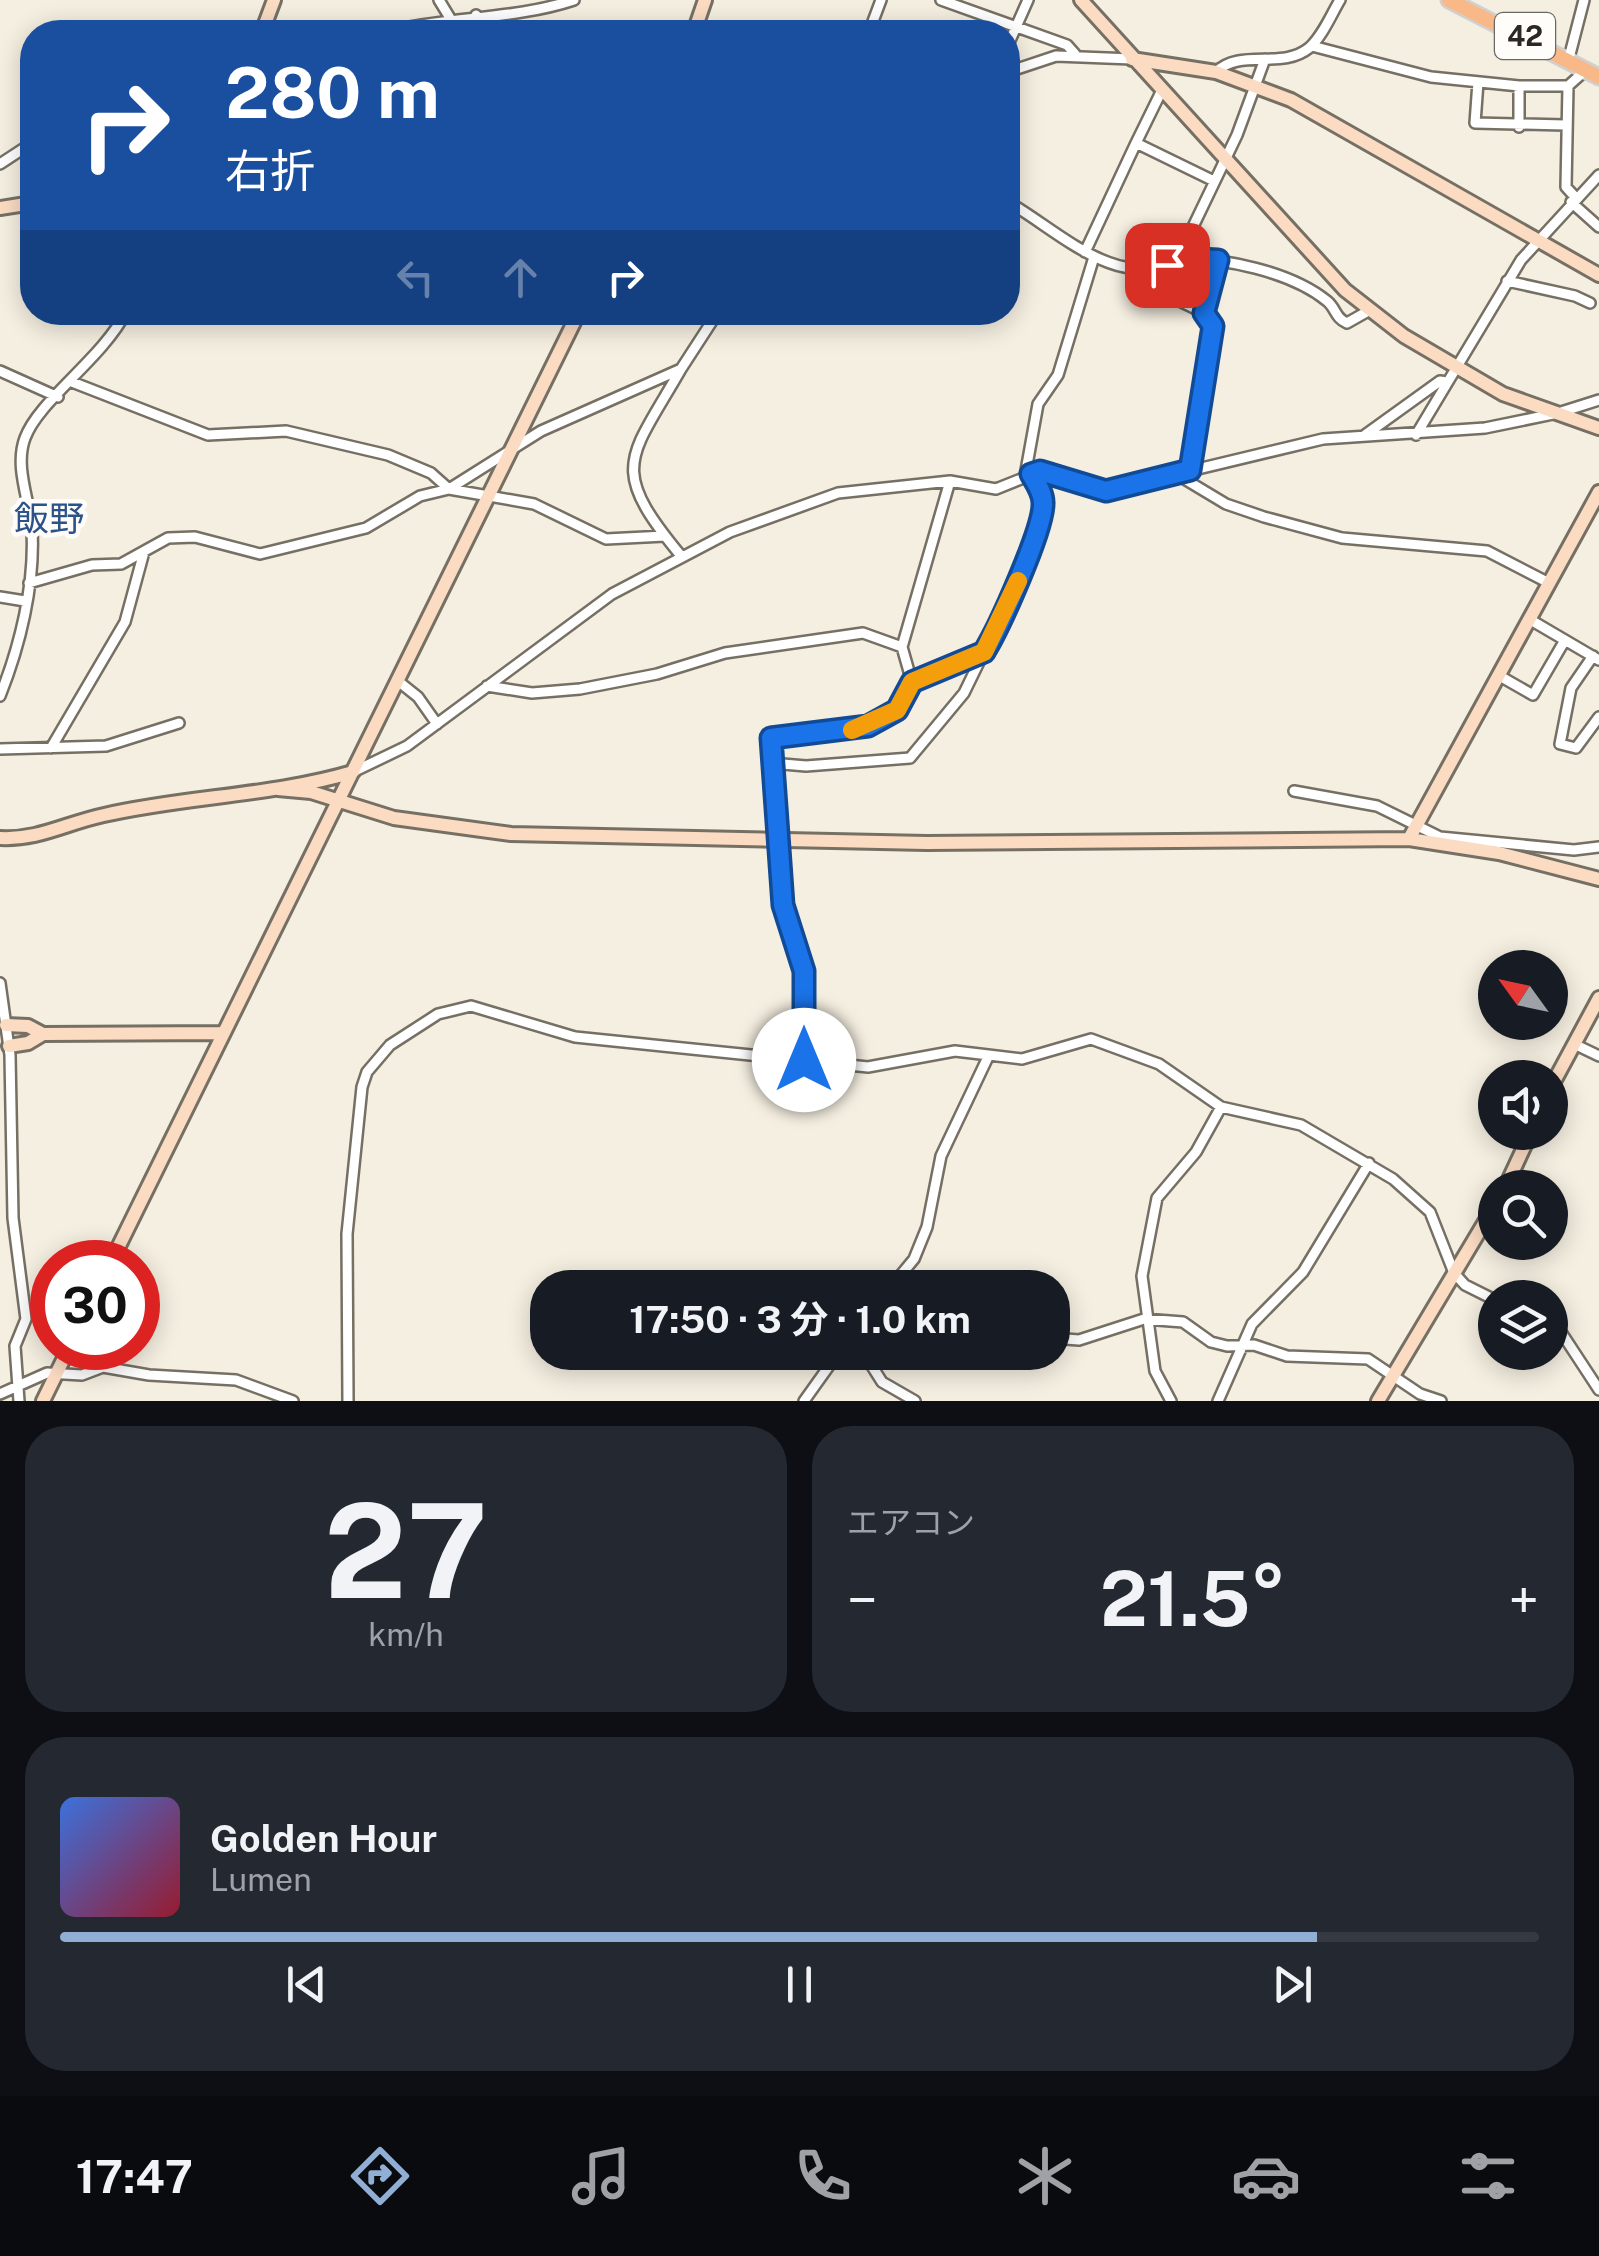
<!DOCTYPE html>
<html lang="ja">
<meta charset="utf-8">
<style>
:root{--surface:#171b24;--page:#242831;--text:#f1f3f6;--muted:#9ea1a6;--line:#363941;--accent:#91aed4}
body{margin:0;font-family:"Public Sans","Noto Sans JP",sans-serif;background:var(--page);color:var(--text);height:100vh;display:flex;flex-direction:column;font-size:38px;white-space:nowrap}
*{box-sizing:border-box;margin:0}
p{font-size:32px;color:var(--muted)}
.icon{flex:none;width:55px;height:55px;fill:none;stroke:currentColor;stroke-width:2;stroke-linecap:round;stroke-linejoin:round}
.map{position:relative;height:1401px;overflow:hidden}
.sheet{display:flex;flex-direction:column;gap:25px;padding:25px;background:#0d0f14;flex:1}
.sheet>*{flex:none}
.hud{position:absolute;left:20px;top:20px;width:1000px;height:305px;border-radius:40px;box-shadow:0 5px 25px #0003;background:#1a4fa0;color:#fff;overflow:hidden}
.needle{width:65px;rotate:303deg}
.tools{position:absolute;left:1478px;top:950px;display:grid;gap:20px}
.tools a{display:grid;place-items:center;width:90px;height:90px;border-radius:50%;background:var(--surface);box-shadow:0 5px 25px #0003;font-size:50px}
.speed{position:absolute;left:30px;top:1240px;display:flex;gap:20px;font-size:50px;font-weight:700;text-align:center}
.speed>*{display:grid;place-content:center;width:130px;height:130px;border-radius:50%;background:var(--surface);box-shadow:0 5px 25px #0003;line-height:1}
.speed .limit{border:15px solid #d22;background:#fff;color:#111}
.pin{position:absolute;display:grid;place-items:center;width:85px;height:85px;color:#fff;margin:-42px;border-radius:20px;box-shadow:0 5px 15px #0006}
.me{position:absolute;width:110px;margin:-55px;rotate:0deg;stroke-linejoin:round;filter:drop-shadow(0 0 8px #0008)}
.turn{display:flex;align-items:center;gap:35px;height:210px;padding:0 40px;font-size:45px}
.turn .icon{width:130px;height:130px;stroke-width:2.5}
.turn b{display:block;font-size:70px;line-height:85px}
.lanes{display:flex;align-items:center;height:95px;padding:0 40px;background:#0003;justify-content:center;gap:50px;direction:ltr}
.lanes .off{opacity:.35}
.big{font-size:75px;font-weight:700;line-height:1.1}
.sheet .tile{flex:1;display:flex;flex-direction:column;justify-content:center;gap:15px;min-width:0;padding:0 35px;border-radius:40px;background:var(--page)}
.sheet .dial{align-items:center;gap:0}
.dial b{font-size:130px;line-height:1}
.song{display:flex;align-items:center;gap:30px}
.cover{width:120px;height:120px;border-radius:15px;background:linear-gradient(135deg,hsl(220 70% 55%),hsl(350 70% 35%))}
.played{height:10px;border-radius:5px;background:linear-gradient(90deg,var(--accent) 85%,var(--line) 85%)}
.keys{display:flex;justify-content:space-around;direction:ltr}
.heat{display:flex;justify-content:space-between;align-items:center;font-size:55px;direction:ltr}
.sheet .tiles{flex:1;display:grid;gap:25px;grid-template-columns:1fr 1fr}
.tile:last-child{grid-column:span 2}
.trip{position:absolute;left:530px;top:1270px;width:540px;height:100px;border-radius:40px;background:var(--surface);box-shadow:0 5px 25px #0003;font-weight:700;line-height:100px;text-align:center}
.dock{display:flex;height:160px;justify-content:space-around;align-items:center;background:#090b0e;color:var(--muted)}
.dock .icon{width:70px;height:70px}
.dock .selected{color:var(--accent)}
.dock b{font-size:45px;color:var(--text)}
.map>svg:first-child{display:block}
</style>
<div class="map">
<svg width="1599" height="1401" viewBox="0 0 1599 1401">
<rect width="100%" height="100%" fill="#f5efe1"/>
<g fill="none" stroke-linecap="round" stroke-linejoin="round">
<defs>
<path id="street" d="M439 0 453 23
M941 0 1067 45 1075 54
M476 15 495 32
M386 32C449 16 513 20 574 0
M869 32 881 0
M1008 45 1028 0
M1312 46 1431 77 1519 86H1568L1587 69
M1569 58 1584 0
M1008 72 1056 56 1132 59
M1216 72C1240 48 1282 70 1309 48 1322 37 1331 15 1340 0
M1478 82 1475 123 1565 125
M1568 86 1566 187 1576 198
M1519 127V86
M1136 143 1161 92
M0 164 32 143
M1008 202C1055 228 1120 295 1178 258L1237 135 1265 59
M1571 202 1599 227
M1085 252 1136 143 1214 181
M1178 258C1223 258 1290 271 1327 301 1336 308 1335 318 1347 323L1370 310
M1132 267 1163 293 1204 313
M1507 281 1575 296 1590 303
M681 369C629 460 607 467 682 557
M0 371 58 397
M72 382 208 435 286 431 388 455 431 473 449 489 534 504 606 539 665 536
M1365 435 1440 381 1447 382
M1416 435 1521 260 1599 175
M1190 470 1213 326 1204 313 1217 260
M1176 474 1226 504 1264 517 1342 538 1487 551 1549 583
M1025 476 1038 404 1058 375 1094 257
M29 583 92 565 121 564 168 538 195 537 260 554 366 528 420 496 449 489 541 431 681 369 718 312
M0 597 25 601
M1529 619 1599 660
M1593 656 1571 688 1560 744 1576 748 1599 717
M1498 675 1533 695 1565 640
M398 681 418 697 437 724
M912 682 902 647 950 481
M487 686 532 693 580 689 657 674 725 653 863 633 902 647
M0 696C20 646 35 585 32 530 30 501 14 467 25 438 39 400 102 359 126 312
M51 748 125 622 144 552
M0 749 106 746 179 723
M771 763 806 766 910 758 964 693 983 654
M353 772 407 746 612 594 730 532 838 493 950 481 996 489 1041 471 1106 491 1323 439 1485 428 1558 413 1599 400
M1294 791 1377 806 1440 837 1574 850 1599 847
M0 983 10 1055 13 1218 26 1319 15 1346 19 1401
M1574 1044 1599 1056
M803 1060 804 971 783 905 771 737 868 726 897 710 912 682 984 652C999 628 1044 528 1043 503 1043 492 1036 483 1031 474
M890 1288 914 1259 927 1227 941 1156 988 1057
M1550 1325 1559 1329 1599 1390
M1052 1338 1079 1340 1144 1319 1183 1322 1211 1342 1227 1346 1254 1345 1287 1356 1368 1359 1420 1394 1441 1401
M863 1352 882 1382 915 1401
M0 1394 47 1373 82 1375 103 1367 149 1375 236 1380 293 1401
M348 1401 347 1234 362 1087 367 1072 390 1045 438 1014 471 1006 575 1037 868 1067 955 1051 1022 1059 1091 1039 1159 1064 1221 1107 1301 1125 1393 1179 1430 1212 1454 1273 1465 1285 1495 1300
M804 1401 839 1352
M1171 1401 1155 1371 1142 1276 1157 1198 1196 1152 1221 1107
M1218 1401 1252 1324 1303 1272 1369 1163"/>
<path id="secondary" d="M1081 0 1345 290 1404 336 1503 394 1599 428
M262 32 274 0
M694 32 705 0
M1132 59 1216 72 1291 100 1599 275
M0 208 32 203
M278 789 311 792 394 818 511 834 927 843 1409 839 1499 853 1599 879
M0 838C39 840 66 823 104 815 186 796 272 796 353 772
M1409 839 1599 492
M6 1025 28 1026 43 1034 224 1033
M9 1046 28 1043 43 1034
M1550 1089 1599 998
M1505 1188 1531 1132
M111 1262 579 312
M43 1401 69 1348
M1378 1401 1495 1205"/>
<path id="primary" d="M1449 0 1599 77"/>
</defs>
<!-- street casing -->
<use href="#street" stroke="#767064" stroke-width="14"/>
<!-- secondary casing -->
<use href="#secondary" stroke="#767064" stroke-width="18"/>
<!-- primary casing -->
<use href="#primary" stroke="#d0d0cf" stroke-width="19"/>
<!-- street -->
<use href="#street" stroke="#fff" stroke-width="9"/>
<!-- secondary -->
<use href="#secondary" stroke="#fbdcc3" stroke-width="12"/>
<!-- primary -->
<use href="#primary" stroke="#f8b888" stroke-width="14"/>
</g>
<g fill="none" stroke-linecap="round" stroke-linejoin="round">
<defs>
<path id="route" d="M804 1060V971L783 905 771 738 868 726 897 710 912 682 984 652C999 628 1044 528 1043 503 1043 492 1036 483 1031 474L1040 471 1106 491 1190 470 1213 326 1204 313 1218 260 1178 258 1167 265"/>
</defs>
<!-- route casing -->
<use href="#route" stroke="#114b97" stroke-width="25"/>
<!-- route -->
<use href="#route" stroke="#1a73e8" stroke-width="18"/>
<!-- slow -->
<path stroke="#f59e0b" stroke-width="18" d="M852 730 897 710 912 682 984 652 1018 581"/>
</g>
<g text-anchor="middle" stroke-width="9" stroke-linejoin="round" paint-order="stroke">
<!-- shield labels -->
<rect fill="#fefdfa" stroke="#6a6864" stroke-width="2.5" x="1495" y="13" width="60" height="46" rx="8"/>
<g font-size="28" font-weight="bold" fill="#2b2823">
<text x="1525" y="46">42</text>
</g>
<!-- quarter labels -->
<g font-size="35" fill="#2c5389" stroke="#fefdfa">
<text x="49" y="531">飯野</text>
</g>
</g>
</svg>
<div class="tools">
<a><svg class="needle" viewBox="-14 -14 28 28"><path d="M0-13l5 13h-10z" fill="#e53935"/><path d="M0 13l5-13h-10z" fill="#9ea1a6"/></svg></a>
<a><svg class="icon" aria-label="sound" viewBox="0 0 24 24"><path d="M4 9h4l5-4v14l-5-4H4zM17 9q2 3 0 6"/></svg></a>
<a><svg class="icon" aria-label="search" viewBox="0 0 24 24"><circle cx="10" cy="10" r="6"/><path d="M15 15l6 6"/></svg></a>
<a><svg class="icon" aria-label="layers" viewBox="0 0 24 24"><path d="M12 4l9 5-9 5-9-5zM3 14l9 5 9-5"/></svg></a>
</div>
<div class="speed"><div class="limit">30</div></div>
<div class="pin" style="left:1167px;top:265px;background:#d93025"><svg class="icon" aria-label="arrive" viewBox="0 0 24 24"><path d="M6 21V4h12l-3 4 3 4H6"/></svg></div>
<svg class="me" style="left:804px;top:1060px" viewBox="-20 -20 40 40"><circle r="19" fill="#fff"/><path d="M0-13L10 11 0 6-10 11z" fill="#1a73e8"/></svg>
<div class="trip">17:50 · 3 分 · 1.0 km</div>
<div class="hud">
<div class="turn"><svg class="icon" aria-label="right" viewBox="0 0 24 24"><path d="M7 20v-9h11M14 6l5 5-5 5"/></svg><div><b>280 m</b>右折</div></div>
<div class="lanes"><svg class="icon off" aria-label="left" viewBox="0 0 24 24"><path d="M17 20v-9H6M10 6l-5 5 5 5"/></svg><svg class="icon off" aria-label="ahead" viewBox="0 0 24 24"><path d="M12 20V5M6 11l6-6 6 6"/></svg><svg class="icon" aria-label="right" viewBox="0 0 24 24"><path d="M7 20v-9h11M14 6l5 5-5 5"/></svg></div>
</div>
</div>
<section class="sheet">
<div class="tiles">
<div class="tile dial"><b>27</b><p>km/h</p></div>
<div class="tile"><p>エアコン</p>
<div class="heat"><a>−</a><b class="big">21.5°</b><a>+</a></div>
</div>
<div class="tile">
<div class="song"><i class="cover"></i><div><b>Golden Hour</b><p>Lumen</p></div></div>
<div class="played"></div>
<div class="keys"><svg class="icon" aria-label="previous" viewBox="0 0 24 24"><path d="M18 5L8 12l10 7zM5 5v14"/></svg><svg class="icon" aria-label="pause" viewBox="0 0 24 24"><path d="M8 5v14M16 5v14"/></svg><svg class="icon" aria-label="next" viewBox="0 0 24 24"><path d="M6 5l10 7-10 7zM19 5v14"/></svg></div>
</div>
</div>
</section>
<nav class="dock">
<b>17:47</b>
<svg class="icon selected" aria-label="directions" viewBox="0 0 24 24"><path d="M12 3l9 9-9 9-9-9zM9 14v-3h6M13 9l2 2-2 2"/></svg>
<svg class="icon" aria-label="music" viewBox="0 0 24 24"><path d="M9 18V5l10-2v13"/><circle cx="6" cy="18" r="3"/><circle cx="16" cy="16" r="3"/></svg>
<svg class="icon" aria-label="phone" viewBox="0 0 24 24"><path d="M5 4h4l2 5-3 2q2 4 5 5l2-3 5 2v4C11 20 4 13 5 4z"/></svg>
<svg class="icon" aria-label="climate" viewBox="0 0 24 24"><path d="M12 3v18M4 7l16 10M4 17L20 7"/></svg>
<svg class="icon" aria-label="car" viewBox="0 0 24 24"><path d="M5 17H2v-5l4-1 3-4h7l3 4 3 1v5h-3M9 17h6M6 11h13"/><circle cx="7" cy="17" r="2"/><circle cx="17" cy="17" r="2"/></svg>
<svg class="icon" aria-label="filters" viewBox="0 0 24 24"><path d="M4 7h16M4 17h16"/><circle cx="9" cy="7" r="2"/><circle cx="15" cy="17" r="2"/></svg>
</nav>
